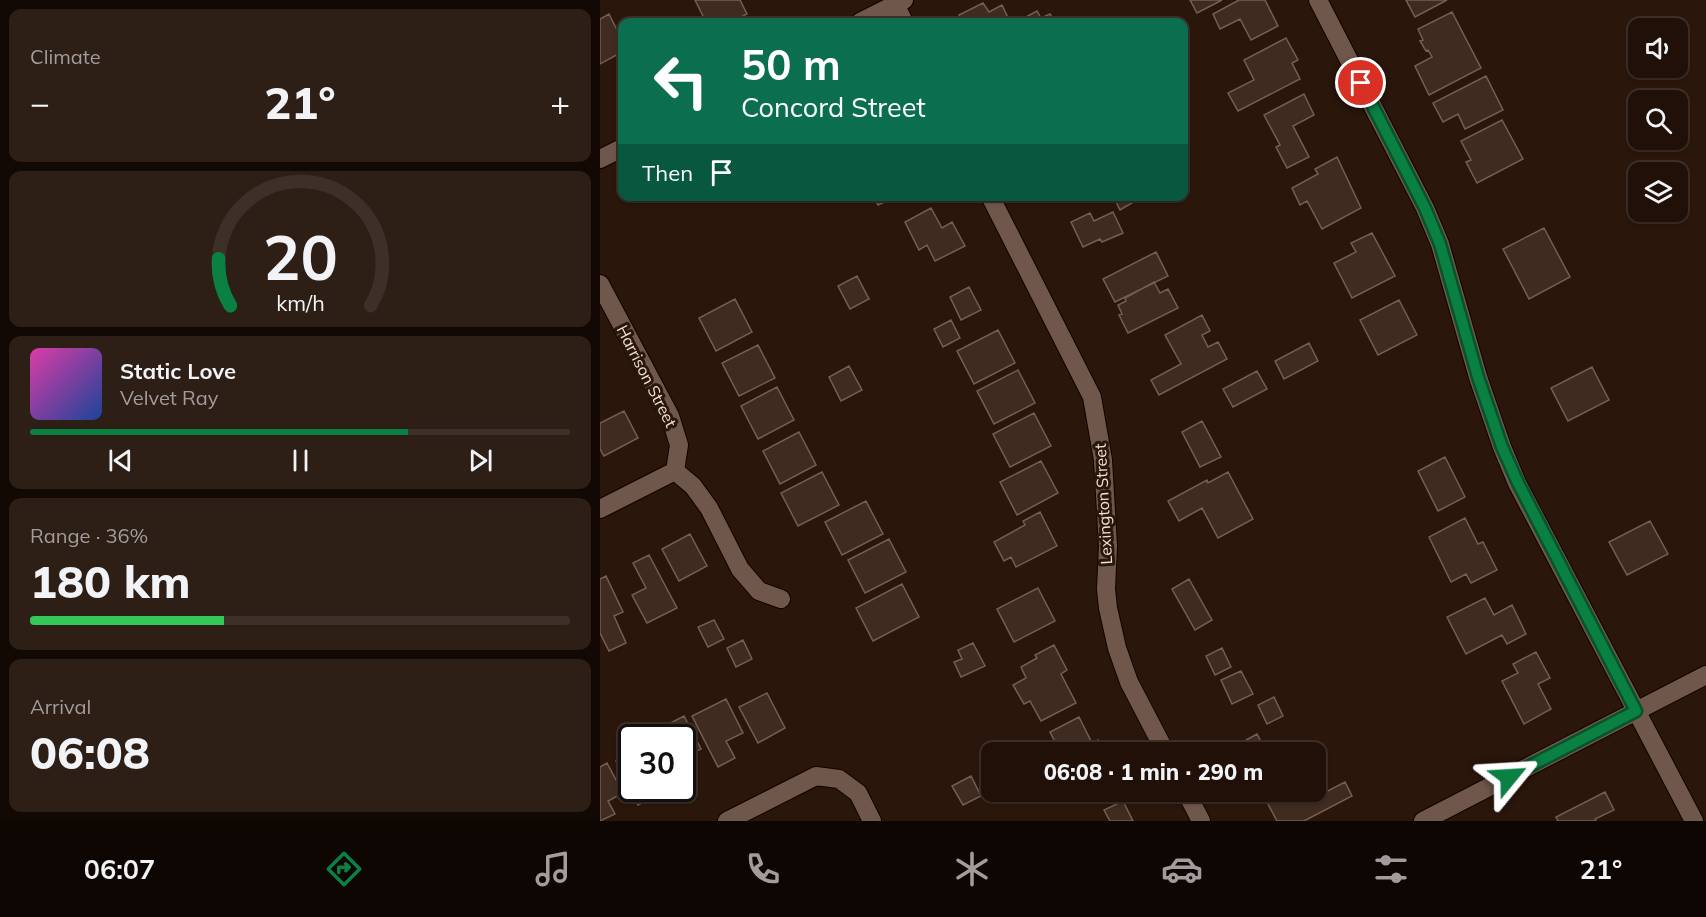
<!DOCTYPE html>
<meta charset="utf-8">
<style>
:root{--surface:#201008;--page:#2d1e16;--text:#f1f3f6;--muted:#a29d9c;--line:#3d3029;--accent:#0b8043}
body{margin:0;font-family:Mulish,sans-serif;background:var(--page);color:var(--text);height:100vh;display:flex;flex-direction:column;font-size:22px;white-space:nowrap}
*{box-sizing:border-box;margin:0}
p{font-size:20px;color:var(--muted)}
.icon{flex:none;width:33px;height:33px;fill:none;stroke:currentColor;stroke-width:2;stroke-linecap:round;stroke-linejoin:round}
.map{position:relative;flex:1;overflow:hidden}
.details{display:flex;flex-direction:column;gap:9px;padding:9px;background:#120904;width:600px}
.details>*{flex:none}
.hud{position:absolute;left:18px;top:18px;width:570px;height:183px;border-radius:12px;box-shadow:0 2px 4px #0004,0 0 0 2px var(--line);background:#0b6e4f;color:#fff;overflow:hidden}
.tools{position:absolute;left:1028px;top:18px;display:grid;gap:12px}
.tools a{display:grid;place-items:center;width:60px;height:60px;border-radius:12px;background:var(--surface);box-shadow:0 2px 4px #0004,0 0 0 2px var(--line);font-size:30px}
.speed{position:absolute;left:18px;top:724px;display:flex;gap:12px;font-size:30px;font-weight:700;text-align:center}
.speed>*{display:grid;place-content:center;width:78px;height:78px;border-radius:50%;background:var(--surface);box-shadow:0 2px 4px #0004,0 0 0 2px var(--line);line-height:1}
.speed .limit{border:3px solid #111;border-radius:9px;background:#fff;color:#111}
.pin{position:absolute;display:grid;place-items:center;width:51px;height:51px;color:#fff;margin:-26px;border:3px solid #fff;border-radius:50%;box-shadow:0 2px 6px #0007}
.me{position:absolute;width:66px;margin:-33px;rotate:63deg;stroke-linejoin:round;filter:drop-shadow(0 0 4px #0008)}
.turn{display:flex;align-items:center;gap:21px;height:126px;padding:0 24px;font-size:27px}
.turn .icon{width:78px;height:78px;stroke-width:2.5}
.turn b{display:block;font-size:42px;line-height:51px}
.then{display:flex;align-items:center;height:57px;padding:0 24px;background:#0003;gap:12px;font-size:22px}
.big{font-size:45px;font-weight:800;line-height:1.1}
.details .tile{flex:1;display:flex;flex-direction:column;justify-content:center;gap:9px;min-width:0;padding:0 21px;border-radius:12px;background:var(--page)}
.details .dial{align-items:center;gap:0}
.dial svg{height:156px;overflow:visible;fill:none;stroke:var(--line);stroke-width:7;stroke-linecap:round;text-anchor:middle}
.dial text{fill:var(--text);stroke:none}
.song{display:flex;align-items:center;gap:18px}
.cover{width:72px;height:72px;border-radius:9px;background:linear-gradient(135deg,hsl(320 70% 55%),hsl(220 70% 35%))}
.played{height:6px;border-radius:3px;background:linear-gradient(90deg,var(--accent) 70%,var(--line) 70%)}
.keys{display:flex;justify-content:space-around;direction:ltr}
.heat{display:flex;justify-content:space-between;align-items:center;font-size:33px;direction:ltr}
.charge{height:9px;border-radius:4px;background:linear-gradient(90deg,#34c759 36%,var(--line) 0)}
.trip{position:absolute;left:381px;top:742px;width:345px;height:60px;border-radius:12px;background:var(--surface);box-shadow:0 2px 4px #0004,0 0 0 2px var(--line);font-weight:800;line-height:60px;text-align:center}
.tab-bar{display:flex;height:96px;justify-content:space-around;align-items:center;background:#0d0603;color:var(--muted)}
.tab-bar .icon{width:42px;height:42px}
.tab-bar .on{color:var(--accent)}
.tab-bar b{font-size:27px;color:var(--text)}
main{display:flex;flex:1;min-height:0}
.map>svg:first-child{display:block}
</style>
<main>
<section class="details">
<div class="tile"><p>Climate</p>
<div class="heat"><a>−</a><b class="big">21°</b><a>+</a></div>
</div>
<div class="tile dial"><svg viewBox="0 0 100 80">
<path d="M14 69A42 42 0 1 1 86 69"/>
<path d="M14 69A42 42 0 0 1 8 45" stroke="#0b8043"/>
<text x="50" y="56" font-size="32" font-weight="700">20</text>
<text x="50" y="72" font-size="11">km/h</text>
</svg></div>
<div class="tile">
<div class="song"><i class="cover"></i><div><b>Static Love</b><p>Velvet Ray</p></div></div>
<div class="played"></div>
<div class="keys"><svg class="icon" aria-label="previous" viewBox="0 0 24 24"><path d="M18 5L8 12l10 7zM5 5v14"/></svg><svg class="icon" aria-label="pause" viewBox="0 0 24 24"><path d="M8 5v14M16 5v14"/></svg><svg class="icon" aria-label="next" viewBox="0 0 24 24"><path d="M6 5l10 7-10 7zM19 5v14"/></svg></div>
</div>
<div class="tile"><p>Range · 36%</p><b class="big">180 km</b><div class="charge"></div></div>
<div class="tile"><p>Arrival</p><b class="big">06:08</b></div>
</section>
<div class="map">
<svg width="1106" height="821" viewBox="0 0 1106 821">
<rect width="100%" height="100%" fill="#2a160b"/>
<!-- building -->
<path fill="#402b20" stroke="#775e52" stroke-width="1.5" d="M95 0H140L147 14 131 22H106Z
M590 0H622L597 13Z
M639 0H665L678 26 651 40 640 19 620 29 613 14Z
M806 0H847L815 17Z
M383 3 389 12 402 5 410 22H363L359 15Z
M437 11 441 18 450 14 455 22H417Z
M852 12 881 68 829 95 815 66 832 57 828 50 826 51 820 41 823 40 818 29Z
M9 14 22 40V52L0 64V19Z
M686 38 698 60 692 63 700 79 638 111 628 93 654 80 644 60Z
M886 76 903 110 865 129 858 114 843 122 833 103Z
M704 94 714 115 693 126 709 157 687 168 676 147 680 145 664 115Z
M902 120 923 159 877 183 866 162 871 160 861 141Z
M737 157 761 208 722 229 707 201 700 205 692 188 718 174 715 169Z
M273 196H295V197L278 205Z
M513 196H535L537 200 520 210Z
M331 208 342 228 352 222 365 246 335 261 327 245 319 250 305 222Z
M513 212 523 233 502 242 500 239 483 247 471 222 490 213 494 221Z
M944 228 970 277 929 299 903 249Z
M772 233 795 276 752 298 734 263 756 252 751 243Z
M556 252 568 276 515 302 503 279Z
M257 276 269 299 250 309 238 286Z
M554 282 560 293 568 289 578 308 528 333 519 315 522 314 518 305 526 301 525 298Z
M369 287 381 310 361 320 350 297Z
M135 299 152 332 116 351 99 318Z
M799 300 817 335 778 355 760 320Z
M602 315 610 331 602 335 608 347 618 342 627 359 559 395 551 380 581 364 565 335Z
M351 320 360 338 343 347 334 329Z
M398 330 415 363 374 384 357 351Z
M709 343 718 361 684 379 675 361Z
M158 345 175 378 139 396 122 363Z
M249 366 262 390 241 401 229 377Z
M992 367 1009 400 968 421 951 388Z
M418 370 435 403 394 424 377 391Z
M657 371 667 389 633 407 623 389Z
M177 387 194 420 158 439 141 406Z
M24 411 38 438 4 456 0 449V423Z
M434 413 451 446 410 467 393 434Z
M602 421 621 457 600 467 582 432Z
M199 432 216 465 180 484 163 451Z
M845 457 865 497 838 511 818 471Z
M441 461 458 493 417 515 400 482Z
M222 472 239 505 198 526 181 493Z
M628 472 653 519 618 538 602 508 579 521 568 501 607 480 608 483Z
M266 501 283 534 242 555 225 522Z
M440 512 457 546 416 567 411 557 404 561 394 542 425 525 423 521Z
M865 518 878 544 883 542 897 570 871 583 866 574 851 582 829 537Z
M1050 521 1068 554 1027 575 1009 542Z
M90 534 107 566 79 581 62 549Z
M289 539 306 572 265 593 248 560Z
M49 555 77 608 47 623 32 595 46 588 33 563Z
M6 576 23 612 14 616 26 643 9 651 0 633V579Z
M589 579 612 620 595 630 572 589Z
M302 584 319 617 273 641 256 608Z
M438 588 455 621 414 642 397 609Z
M885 598 894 615 912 605 926 634 907 644 902 635 866 654 847 617Z
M114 620 124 639 108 647 98 627Z
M143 640 152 659 136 667 127 648Z
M373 643 385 666 361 677 354 662 362 659 358 650Z
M454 645 467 670 461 674 476 703 441 721 430 701 424 704 413 685 426 678 421 667 437 658 435 655Z
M622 648 631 667 615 675 606 656Z
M936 652 950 678 938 684 951 709 924 724 902 681 918 673 913 664Z
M641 671 653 694 632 704 621 680Z
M167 693 185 728 158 743 139 707Z
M674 697 683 716 667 724 658 705Z
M126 699 143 733 126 741 135 758 118 767 92 716Z
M84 716 101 749 85 757 94 775 82 780V738H53L51 733Z
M479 717 492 743 498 740 505 753H461L450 732Z
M657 734 667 753H644L639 744Z
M32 753V789H52L56 796 38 805 16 761Z
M7 763 23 793 8 801 15 814 0 821V767Z
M719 763 727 778 719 782 724 793 745 782 752 796 704 821H677L662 793 716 792V765Z
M371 776 381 796 363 805 352 786Z
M1005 792 1014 810 995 819 996 821H958L956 817Z
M523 801 533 821H510L504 810Z"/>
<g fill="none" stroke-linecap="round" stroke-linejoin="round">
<defs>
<path id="minor" d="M293 0 304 22
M718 0 825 208 840 244 878 377 902 447 917 483 1094 821
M260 22 304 0
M0 159 22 148
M390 196 492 397 503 460 508 546 506 589 508 608 517 648 529 682 566 753
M0 284 70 416 79 445 75 471
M75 471 93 486 109 508 140 569 159 591 181 599
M0 509 75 471
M586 792 601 821
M127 821 216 776 239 779 258 793 272 821
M823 821 1106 675"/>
</defs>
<!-- minor casing -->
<use href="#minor" stroke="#110200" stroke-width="20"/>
<!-- minor -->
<use href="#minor" stroke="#70574b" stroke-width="18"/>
</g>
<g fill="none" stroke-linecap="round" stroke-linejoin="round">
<defs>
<path id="route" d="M761 83 825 208 840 244 878 377 902 447 918 483 1036 711 909 777"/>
</defs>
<!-- route casing -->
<use href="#route" stroke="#07532c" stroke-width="15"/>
<!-- route -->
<use href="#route" stroke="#0b8043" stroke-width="10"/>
</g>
<g text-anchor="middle" stroke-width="6" stroke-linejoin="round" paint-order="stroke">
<!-- street labels -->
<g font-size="16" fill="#efe1da" stroke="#2a160b">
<text transform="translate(47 376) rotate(63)" y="6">Harrison Street</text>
<text transform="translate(503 504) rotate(-93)" y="6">Lexington Street</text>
</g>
</g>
</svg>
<div class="tools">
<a><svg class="icon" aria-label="sound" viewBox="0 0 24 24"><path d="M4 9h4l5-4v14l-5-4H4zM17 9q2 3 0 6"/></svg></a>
<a><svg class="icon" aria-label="search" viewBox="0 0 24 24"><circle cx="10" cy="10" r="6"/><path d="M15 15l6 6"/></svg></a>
<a><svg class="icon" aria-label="layers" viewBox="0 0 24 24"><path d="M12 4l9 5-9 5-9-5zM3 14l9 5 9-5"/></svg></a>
</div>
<div class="speed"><div class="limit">30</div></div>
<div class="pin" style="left:761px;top:83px;background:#d93025"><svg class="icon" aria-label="arrive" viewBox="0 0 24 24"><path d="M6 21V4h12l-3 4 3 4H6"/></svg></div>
<svg class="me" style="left:909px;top:777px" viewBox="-20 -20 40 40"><path d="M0-17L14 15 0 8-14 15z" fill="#0b8043" stroke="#fff" stroke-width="4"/></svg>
<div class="trip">06:08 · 1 min · 290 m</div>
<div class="hud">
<div class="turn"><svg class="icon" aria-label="left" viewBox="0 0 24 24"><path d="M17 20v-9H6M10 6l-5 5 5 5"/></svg><div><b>50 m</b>Concord Street</div></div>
<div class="then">Then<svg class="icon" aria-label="arrive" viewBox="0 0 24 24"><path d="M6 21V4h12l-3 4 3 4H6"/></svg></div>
</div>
</div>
</main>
<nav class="tab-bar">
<b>06:07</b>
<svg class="icon on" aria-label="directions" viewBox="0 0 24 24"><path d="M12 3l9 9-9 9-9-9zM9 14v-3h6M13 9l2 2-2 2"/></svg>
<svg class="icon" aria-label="music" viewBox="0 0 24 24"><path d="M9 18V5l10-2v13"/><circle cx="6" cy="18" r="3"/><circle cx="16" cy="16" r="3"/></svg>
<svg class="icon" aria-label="phone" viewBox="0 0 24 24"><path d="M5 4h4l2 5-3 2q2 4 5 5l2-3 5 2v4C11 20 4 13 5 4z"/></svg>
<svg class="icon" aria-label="climate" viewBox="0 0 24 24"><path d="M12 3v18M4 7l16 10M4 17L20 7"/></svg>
<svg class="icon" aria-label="car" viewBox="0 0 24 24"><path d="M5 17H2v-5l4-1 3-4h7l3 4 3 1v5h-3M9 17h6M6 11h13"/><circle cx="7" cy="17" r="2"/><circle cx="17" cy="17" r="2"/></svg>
<svg class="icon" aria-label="filters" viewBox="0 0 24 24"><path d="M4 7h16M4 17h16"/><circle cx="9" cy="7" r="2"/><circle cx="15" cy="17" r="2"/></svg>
<b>21°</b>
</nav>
